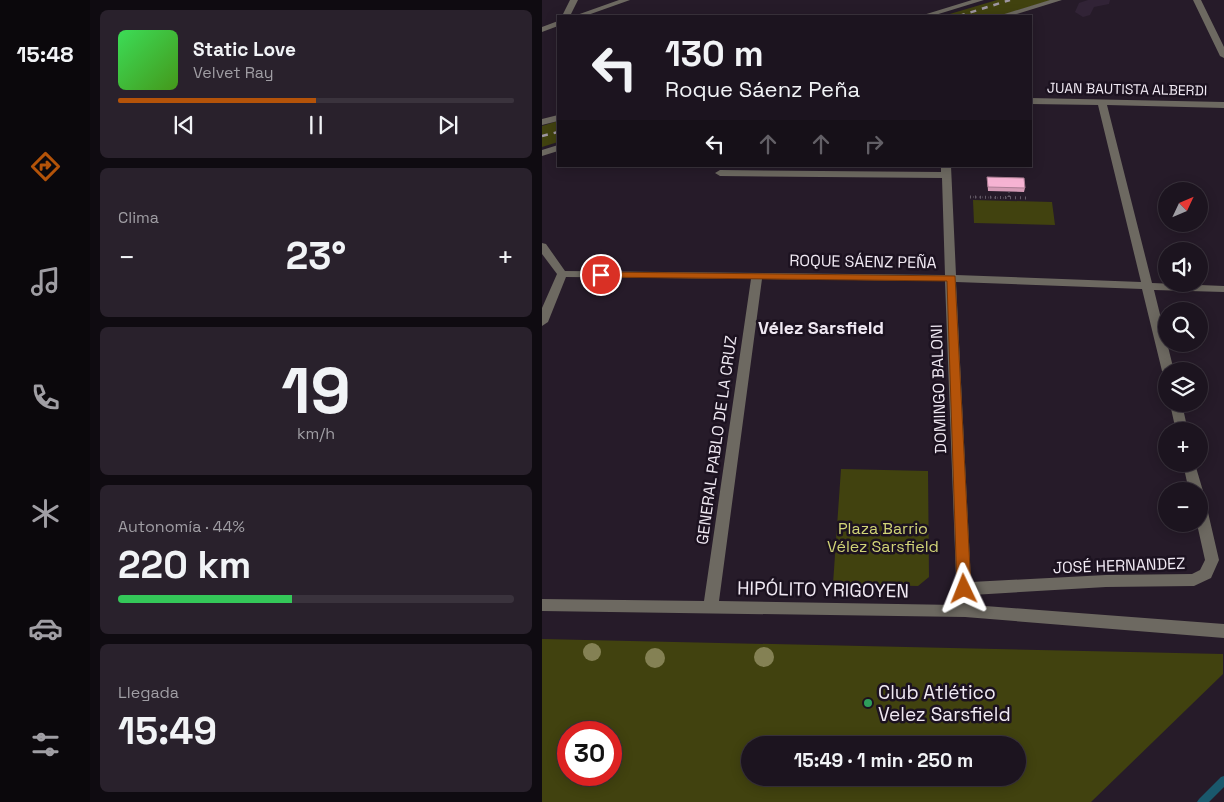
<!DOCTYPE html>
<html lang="es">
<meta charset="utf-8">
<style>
:root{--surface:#1c141f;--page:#29212c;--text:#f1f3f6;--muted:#a09ea4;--line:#3a333d;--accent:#b45309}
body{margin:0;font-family:"Space Grotesk",sans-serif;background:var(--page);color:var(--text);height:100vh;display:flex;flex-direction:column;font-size:19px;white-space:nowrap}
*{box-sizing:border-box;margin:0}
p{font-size:16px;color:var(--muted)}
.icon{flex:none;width:28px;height:28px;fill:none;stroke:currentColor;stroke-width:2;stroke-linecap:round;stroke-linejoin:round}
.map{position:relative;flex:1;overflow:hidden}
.details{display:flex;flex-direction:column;gap:10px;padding:10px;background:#0f0b11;width:452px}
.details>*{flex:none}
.top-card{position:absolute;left:15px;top:15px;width:475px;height:152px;border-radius:0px;box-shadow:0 2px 12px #0003,0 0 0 1px var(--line);background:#1c141f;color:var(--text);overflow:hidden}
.needle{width:32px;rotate:46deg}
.fabs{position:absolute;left:616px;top:182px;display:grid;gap:10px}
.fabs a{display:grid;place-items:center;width:50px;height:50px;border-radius:50%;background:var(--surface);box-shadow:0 2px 12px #0003,0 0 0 1px var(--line);font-size:25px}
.speed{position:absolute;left:15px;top:721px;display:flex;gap:10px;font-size:25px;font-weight:700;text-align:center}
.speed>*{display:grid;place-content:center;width:65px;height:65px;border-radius:50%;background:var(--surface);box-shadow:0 2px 12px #0003,0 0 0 1px var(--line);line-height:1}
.speed .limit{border:8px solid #d22;background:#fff;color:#111}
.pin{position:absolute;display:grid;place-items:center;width:42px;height:42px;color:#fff;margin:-21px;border:2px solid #fff;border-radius:50%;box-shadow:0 1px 5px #0007}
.me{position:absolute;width:55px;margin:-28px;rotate:358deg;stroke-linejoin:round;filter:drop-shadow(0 0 4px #0008)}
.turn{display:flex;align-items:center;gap:18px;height:105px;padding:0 25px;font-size:22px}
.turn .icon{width:65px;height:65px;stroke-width:2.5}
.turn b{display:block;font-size:35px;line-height:42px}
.lanes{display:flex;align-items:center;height:48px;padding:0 25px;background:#0003;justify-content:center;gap:25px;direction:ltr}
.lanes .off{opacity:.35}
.big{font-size:38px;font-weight:700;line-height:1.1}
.details .card{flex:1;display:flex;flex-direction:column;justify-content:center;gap:8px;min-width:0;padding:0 18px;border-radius:8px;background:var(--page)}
.details .dial{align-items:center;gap:0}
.dial b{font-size:65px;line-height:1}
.song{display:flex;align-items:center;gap:15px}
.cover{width:60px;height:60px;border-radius:8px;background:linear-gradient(135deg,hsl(130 70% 55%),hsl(100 70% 35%))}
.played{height:5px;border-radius:2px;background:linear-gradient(90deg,var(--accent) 50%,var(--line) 50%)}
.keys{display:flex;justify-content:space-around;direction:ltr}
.heat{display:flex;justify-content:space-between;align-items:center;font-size:28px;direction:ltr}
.charge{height:8px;border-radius:4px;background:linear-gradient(90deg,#34c759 44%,var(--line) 0)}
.trip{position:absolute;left:199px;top:736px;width:285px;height:50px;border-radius:25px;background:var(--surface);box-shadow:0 2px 12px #0003,0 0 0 1px var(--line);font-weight:700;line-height:50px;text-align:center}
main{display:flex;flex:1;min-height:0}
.menu{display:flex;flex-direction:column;width:90px;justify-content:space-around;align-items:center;background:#0b080c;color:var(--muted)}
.menu .icon{width:35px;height:35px}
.menu .on{color:var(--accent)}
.menu b{font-size:22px;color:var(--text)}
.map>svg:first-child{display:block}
</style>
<main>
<nav class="menu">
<b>15:48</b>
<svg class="icon on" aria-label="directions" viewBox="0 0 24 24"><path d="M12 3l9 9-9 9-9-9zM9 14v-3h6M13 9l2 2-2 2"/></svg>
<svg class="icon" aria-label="music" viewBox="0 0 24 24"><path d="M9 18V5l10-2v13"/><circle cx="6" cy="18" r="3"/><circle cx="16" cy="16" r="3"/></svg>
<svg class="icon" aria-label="phone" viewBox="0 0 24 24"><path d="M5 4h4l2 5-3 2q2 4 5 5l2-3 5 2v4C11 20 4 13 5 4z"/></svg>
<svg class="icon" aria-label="climate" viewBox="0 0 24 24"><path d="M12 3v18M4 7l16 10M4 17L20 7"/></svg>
<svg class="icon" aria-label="car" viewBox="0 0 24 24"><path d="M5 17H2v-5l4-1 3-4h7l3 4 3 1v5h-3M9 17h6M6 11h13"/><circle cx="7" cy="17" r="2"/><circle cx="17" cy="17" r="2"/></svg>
<svg class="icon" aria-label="filters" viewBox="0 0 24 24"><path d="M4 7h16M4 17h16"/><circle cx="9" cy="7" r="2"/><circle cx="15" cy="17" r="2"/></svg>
</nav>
<section class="details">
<div class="card">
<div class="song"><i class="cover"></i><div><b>Static Love</b><p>Velvet Ray</p></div></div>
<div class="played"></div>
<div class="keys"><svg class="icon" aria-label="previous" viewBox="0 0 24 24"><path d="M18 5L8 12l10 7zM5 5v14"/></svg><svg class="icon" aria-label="pause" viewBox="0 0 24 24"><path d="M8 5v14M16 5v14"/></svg><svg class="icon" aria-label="next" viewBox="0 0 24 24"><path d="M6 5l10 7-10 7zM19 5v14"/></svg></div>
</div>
<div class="card"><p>Clima</p>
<div class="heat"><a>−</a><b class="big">23°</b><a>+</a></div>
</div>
<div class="card dial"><b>19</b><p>km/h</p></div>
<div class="card"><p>Autonomía · 44%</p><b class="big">220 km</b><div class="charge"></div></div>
<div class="card"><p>Llegada</p><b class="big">15:49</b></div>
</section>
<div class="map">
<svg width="682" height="802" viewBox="0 0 682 802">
<rect width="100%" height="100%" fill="#261b29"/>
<!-- built -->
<path fill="#312336" d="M546 0H568L567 4 552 7 548 15 541 17 533 12 537 3Z"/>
<!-- green -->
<path fill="#41420f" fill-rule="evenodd" d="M455 0H510L457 16H401Z
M16 121V142L0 147V126Z
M431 200 510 202 513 225 432 223Z
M299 469 386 471 387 577 376 586 291 584Z
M0 639 681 654V674L549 802H0ZM26 732H69V775H26ZM208 745H475V778H208Z"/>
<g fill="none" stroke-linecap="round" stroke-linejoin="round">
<!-- stream -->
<path fill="#1a586c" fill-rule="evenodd" d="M682 776V787L667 802H655L657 799 679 777Z"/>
<!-- path-far1 -->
<path stroke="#655c68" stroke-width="2" stroke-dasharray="0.5 2.5" stroke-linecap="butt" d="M467 192V198
M428 197 466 198"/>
<!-- path -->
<path stroke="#655c68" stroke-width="3" stroke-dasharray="1 4" stroke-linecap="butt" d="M467 196V201
M428 197 488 198"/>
<!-- minor -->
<path fill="#6d6961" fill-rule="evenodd" d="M28 0H36L28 16H20Z
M430 0H442L390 16H378Z
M651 0H659L682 47V58L678 56Z
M489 98 682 102V108L565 105 610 283 682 286V292L612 290 632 371H625V375L620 371 600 289 414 282 429 582 564 575 650 574 658 570 663 560 655 524H658V503L663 504 665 508 677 560 669 578 652 586 564 587 430 595V605L682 624V638L423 617 0 611V599L162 601 209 279 24 277 6 322 0 326V308L15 274 0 254V243L4 244 23 271 403 275 400 178 178 176 173 173 178 170 399 172V166H409L414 275 599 282 556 105 489 104ZM220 279 403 281 415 605 177 601Z
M16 115V121L0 125V119Z
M628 404H640L646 431H634Z
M641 464H653L661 491 659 495 658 491H647Z"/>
<!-- tertiary -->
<path fill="#6d6961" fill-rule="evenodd" d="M77 0H88L43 16H32Z
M508 0H520L468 16H456Z
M16 21V26L0 32V27Z
M16 145V151L0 156V150Z"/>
<!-- rail -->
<path stroke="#9e96a1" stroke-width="2.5" stroke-dasharray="6 6" stroke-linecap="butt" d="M417 16 468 0
M0 136 16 132"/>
</g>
<!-- trees -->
<g fill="#848154">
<circle cx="50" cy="652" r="9"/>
<circle cx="222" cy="657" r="10"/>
<circle cx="113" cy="658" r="10"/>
</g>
<!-- wall -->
<path fill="#d49ab5" d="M445 177 483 188 482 192 446 191Z"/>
<!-- building -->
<path fill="#f6b3d3" stroke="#ac7d94" d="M445 177 482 178 483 188 446 187Z"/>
<!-- route -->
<path fill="#b45309" stroke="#753606" d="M59 272 413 276 429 589 427 593 422 595 417 593 415 589 405 281 55 277V273Z"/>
<!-- markers -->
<circle fill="#2e9e5b" stroke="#1c1220" stroke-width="2" cx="326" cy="703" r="5"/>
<g text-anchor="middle" stroke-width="5" stroke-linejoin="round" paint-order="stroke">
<!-- far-street labels -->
<g font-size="14" fill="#f0e9f3" stroke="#1c1220">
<text transform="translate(585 89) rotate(1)" y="5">JUAN BAUTISTA ALBERDI</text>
</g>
<!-- street labels -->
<g font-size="16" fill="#f0e9f3" stroke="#1c1220">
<text transform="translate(321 261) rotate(1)" y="6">ROQUE SÁENZ PEÑA</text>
<text transform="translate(396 389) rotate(-92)" y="6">DOMINGO BALONI</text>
<text transform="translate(174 440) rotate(-82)" y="6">GENERAL PABLO DE LA CRUZ</text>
<text transform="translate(577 565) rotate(-2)" y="6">JOSÉ HERNANDEZ</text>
</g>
<!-- park labels -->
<g font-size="16" fill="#d1d477" stroke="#1c1220">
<text x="341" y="534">Plaza Barrio<tspan x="341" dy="18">Vélez Sarsfield</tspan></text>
</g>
<!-- neighbourhood labels -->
<g font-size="18" font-weight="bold" fill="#f0e9f3" stroke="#1c1220">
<text x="279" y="334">Vélez Sarsfield</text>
</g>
<!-- near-street labels -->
<g font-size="19" fill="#f0e9f3" stroke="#1c1220">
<text transform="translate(281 589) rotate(1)" y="7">HIPÓLITO YRIGOYEN</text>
</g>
<!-- near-poi labels -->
<g font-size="19" fill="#f0e9f3" stroke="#1c1220" text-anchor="start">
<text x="336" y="699">Club Atlético<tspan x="336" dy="22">Velez Sarsfield</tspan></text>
</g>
</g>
</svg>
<div class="fabs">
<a><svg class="needle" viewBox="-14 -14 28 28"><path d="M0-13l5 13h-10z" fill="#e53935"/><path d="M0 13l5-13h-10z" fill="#a09ea4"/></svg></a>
<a><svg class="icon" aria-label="sound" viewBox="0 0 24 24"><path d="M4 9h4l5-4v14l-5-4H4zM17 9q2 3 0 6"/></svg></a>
<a><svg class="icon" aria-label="search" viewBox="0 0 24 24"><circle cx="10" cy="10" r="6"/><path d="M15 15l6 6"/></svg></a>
<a><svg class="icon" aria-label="layers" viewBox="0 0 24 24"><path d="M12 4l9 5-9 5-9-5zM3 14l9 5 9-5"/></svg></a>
<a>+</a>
<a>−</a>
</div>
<div class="speed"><div class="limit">30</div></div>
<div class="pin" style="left:59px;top:275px;background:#d93025"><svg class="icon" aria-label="arrive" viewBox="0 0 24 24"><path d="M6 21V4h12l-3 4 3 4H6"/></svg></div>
<svg class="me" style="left:422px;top:589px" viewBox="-20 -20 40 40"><path d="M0-17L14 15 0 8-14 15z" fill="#b45309" stroke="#fff" stroke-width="4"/></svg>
<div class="trip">15:49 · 1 min · 250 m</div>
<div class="top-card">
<div class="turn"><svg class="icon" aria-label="left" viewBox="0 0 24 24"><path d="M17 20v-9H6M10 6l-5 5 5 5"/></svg><div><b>130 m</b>Roque Sáenz Peña</div></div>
<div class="lanes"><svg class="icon" aria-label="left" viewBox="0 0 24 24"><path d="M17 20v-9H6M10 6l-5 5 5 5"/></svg><svg class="icon off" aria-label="ahead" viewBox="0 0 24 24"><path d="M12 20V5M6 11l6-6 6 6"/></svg><svg class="icon off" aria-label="ahead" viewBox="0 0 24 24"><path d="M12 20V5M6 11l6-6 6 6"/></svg><svg class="icon off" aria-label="right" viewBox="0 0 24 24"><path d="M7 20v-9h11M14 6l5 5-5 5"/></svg></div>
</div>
</div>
</main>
